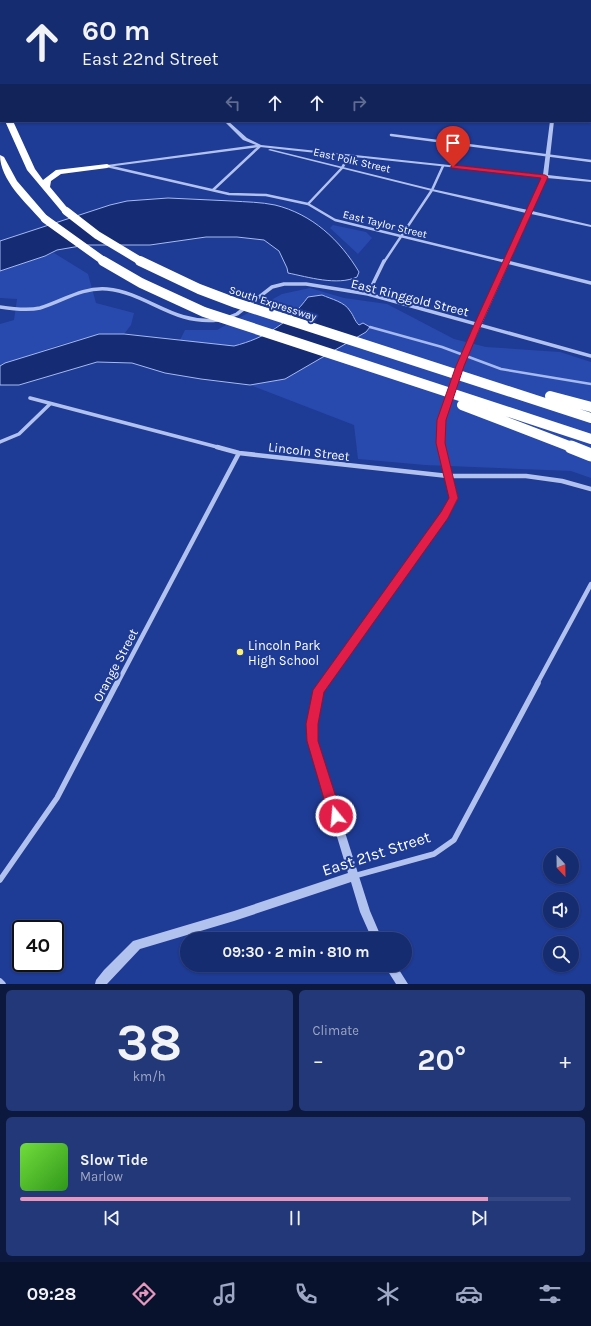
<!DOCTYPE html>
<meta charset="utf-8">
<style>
:root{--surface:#162c70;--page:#233878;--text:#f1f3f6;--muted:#9ea7c3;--line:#354883;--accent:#e797bd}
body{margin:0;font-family:Karla,sans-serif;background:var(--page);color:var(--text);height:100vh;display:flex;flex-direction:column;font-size:15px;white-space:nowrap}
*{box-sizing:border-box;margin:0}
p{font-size:13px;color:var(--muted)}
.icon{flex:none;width:22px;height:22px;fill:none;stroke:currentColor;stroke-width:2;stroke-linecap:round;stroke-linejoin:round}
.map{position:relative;height:984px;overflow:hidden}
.sheet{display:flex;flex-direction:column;gap:6px;padding:6px;background:#0c183e;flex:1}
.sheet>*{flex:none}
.guide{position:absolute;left:0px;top:0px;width:591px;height:122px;box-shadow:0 1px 3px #0004,0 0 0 1px var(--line);background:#162c70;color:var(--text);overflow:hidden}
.needle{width:26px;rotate:158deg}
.fabs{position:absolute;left:543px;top:848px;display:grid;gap:8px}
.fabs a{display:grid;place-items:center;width:36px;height:36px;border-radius:50%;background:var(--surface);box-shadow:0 1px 3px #0004,0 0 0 1px var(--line);font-size:20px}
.speed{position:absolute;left:12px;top:920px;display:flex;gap:8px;font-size:20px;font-weight:700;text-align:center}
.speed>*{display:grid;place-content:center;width:52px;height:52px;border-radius:50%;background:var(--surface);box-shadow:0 1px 3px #0004,0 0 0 1px var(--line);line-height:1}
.speed .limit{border:2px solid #111;border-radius:6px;background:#fff;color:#111}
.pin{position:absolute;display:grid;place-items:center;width:34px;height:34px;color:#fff;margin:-41px -17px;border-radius:50% 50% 50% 0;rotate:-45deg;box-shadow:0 0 4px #0007}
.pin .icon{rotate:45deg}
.me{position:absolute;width:44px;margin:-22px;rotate:343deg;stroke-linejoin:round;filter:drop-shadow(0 0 3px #0008)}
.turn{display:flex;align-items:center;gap:14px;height:84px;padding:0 16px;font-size:18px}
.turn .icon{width:52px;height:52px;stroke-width:2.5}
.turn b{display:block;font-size:28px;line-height:34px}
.lanes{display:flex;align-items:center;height:38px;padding:0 16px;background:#0003;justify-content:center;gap:20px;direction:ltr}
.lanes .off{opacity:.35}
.big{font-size:30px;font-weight:700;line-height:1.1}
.sheet .tile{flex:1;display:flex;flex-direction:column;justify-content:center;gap:6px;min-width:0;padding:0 14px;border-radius:6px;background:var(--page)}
.sheet .dial{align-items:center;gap:0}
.dial b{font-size:52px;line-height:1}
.song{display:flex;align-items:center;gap:12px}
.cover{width:48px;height:48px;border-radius:6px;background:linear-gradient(135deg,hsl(100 70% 55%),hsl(110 70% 35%))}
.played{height:4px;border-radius:2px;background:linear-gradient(90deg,var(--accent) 85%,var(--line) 85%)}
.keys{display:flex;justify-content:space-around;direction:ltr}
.heat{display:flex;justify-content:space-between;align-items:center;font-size:22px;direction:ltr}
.sheet .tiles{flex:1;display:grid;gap:6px;grid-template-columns:1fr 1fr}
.tile:last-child{grid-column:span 2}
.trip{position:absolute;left:180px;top:932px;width:232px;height:40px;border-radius:20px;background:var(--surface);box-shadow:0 1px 3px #0004,0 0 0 1px var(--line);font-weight:700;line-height:40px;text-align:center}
.tabs{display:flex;height:64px;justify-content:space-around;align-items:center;background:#09122d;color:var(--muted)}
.tabs .icon{width:28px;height:28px}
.tabs .on{color:var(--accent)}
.tabs b{font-size:18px;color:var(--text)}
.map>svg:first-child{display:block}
</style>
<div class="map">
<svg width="591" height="984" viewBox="0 0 591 984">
<rect width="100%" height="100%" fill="#1e3b95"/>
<!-- green -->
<path fill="#284aae" d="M0 0H261L1 1V12Z
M333 225 366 232 372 238 358 254 330 228Z
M54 253 88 274 96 303 134 313 131 325 124 334H99L56 346 0 366V324L14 320 17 299 0 298V271Z
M310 288 344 298 387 304 454 339 486 347 560 352 591 362V478L571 471 425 465 358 459 354 425 250 385 285 379 366 332 370 328C358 325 354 321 350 310L308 297C293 318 259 346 232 346 215 346 197 342 180 340L185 330H217L282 294Z"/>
<!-- water -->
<path fill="#152b74" stroke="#a5baf0" d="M401 0H591V8L590 1Z
M168 198C189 199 211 200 232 201 246 202 261 202 275 205 312 214 340 240 359 272L357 277C337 286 308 277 288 273L287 268 279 251 264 240 237 237H206L150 245H86L57 250 45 256 0 271V241L110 205 127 201Z
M322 295C331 299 345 302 350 311 354 316 354 320 359 325L363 323 370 327 366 332 285 379 250 385 201 379 165 373 132 363 97 362 19 385H0V366L5 363 99 334H124L234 346C265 338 289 323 308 297Z"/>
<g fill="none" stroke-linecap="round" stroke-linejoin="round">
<!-- stream -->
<path stroke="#a5baf0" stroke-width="2.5" d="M370 327 442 347 501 369 591 384"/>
<!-- minor-far3 -->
<path stroke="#b2c2ef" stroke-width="2.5" d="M391 135 591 161
M107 166 229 194 266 195 308 204 335 220 507 262
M213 190 260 146
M308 204 342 168 349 156
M384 262 432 190 443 166"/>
<!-- minor-far2 -->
<path stroke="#b2c2ef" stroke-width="3.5" d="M503 261 591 283
M368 294 384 261
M0 307C13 309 27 311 40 308 63 301 82 287 107 289 148 293 172 325 218 320
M227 318 237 314 272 287 284 284H306L368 294 591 356
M30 398 221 448
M0 442 19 434 50 404"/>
<!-- minor-far1 -->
<path stroke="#b2c2ef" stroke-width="4.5" d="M217 447 239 453 448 476H526L562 481 591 489
M117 684 239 453
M537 684 591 584"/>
<!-- minor -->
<path stroke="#b2c2ef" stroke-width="5.5" d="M354 876 434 854 454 840 538 683
M0 880 57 798 117 683
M0 981 3 984"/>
<!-- tertiary -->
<path fill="#b2c2ef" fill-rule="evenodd" d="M224 121H228L247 138 261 145 543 175 550 121H554L548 175 591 180V182L547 178 532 211 591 225V227L531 214 463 366 444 420V443L458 498 448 517 323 692 316 724V741L370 911 382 939H372L360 912 351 882 234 921 140 949 107 984H95L96 980 104 970 133 941 234 911 348 873 308 741V724L315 690 442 513 450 498 438 443V420L457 366 526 213 432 191 268 150 270 149 432 189 528 210 543 177 260 147 107 167 105 166 107 165 256 145 243 140Z
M384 965H396L408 984H396Z"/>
<!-- secondary -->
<path fill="#dfe6fb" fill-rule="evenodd" d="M264 0H269L263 1Z
M282 0H287L288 1H283Z
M590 85H591V87H590Z
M0 114H1V116H0Z"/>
<!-- trunk -->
<path fill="#fcfdff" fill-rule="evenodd" d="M0 95H1V102H0Z"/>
<!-- motorway -->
<path fill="#fff" fill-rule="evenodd" d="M5 121H13L35 169 43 180 56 170 107 164 111 166 107 168 61 174 51 181 50 187 70 211 66 213H63L27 170Z
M0 155 4 157 17 181 48 217V221H42C26 203 0 180 0 155Z"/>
<!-- motorway-bridge-far2 -->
<path stroke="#fff" stroke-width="8" d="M66 211 97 235 142 262
M45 219 105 262"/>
<!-- motorway-bridge-far1 -->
<path stroke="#fff" stroke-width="10" d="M103 261 141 283 204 312 591 439
M140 261 199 289 236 303 591 418
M550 396 591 407
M462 405 574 448"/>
<!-- motorway-bridge -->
<path stroke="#fff" stroke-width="13" d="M571 447 591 455"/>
</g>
<!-- wall -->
<path fill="#28449a" d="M590 11H591V35H590Z
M591 44V60H590Z"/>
<!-- building -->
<path fill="#2e4fb3" stroke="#20377d" d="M590 11H591V26H590Z"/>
<!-- route -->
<path fill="#e11d48" stroke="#92132f" d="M453 165 545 175 548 177 481 325 464 366 446 420 445 443 458 498 448 518 324 692 318 724V741L342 816 340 820 336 822 331 820 329 816 307 741 306 724 313 690 441 512 449 498 436 443 437 420 456 366 474 325 541 178 451 168V166Z"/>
<!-- markers -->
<circle fill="#fdf072" stroke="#1e3b95" stroke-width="1.5" cx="240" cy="652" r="4"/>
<g text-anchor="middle" stroke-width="4" stroke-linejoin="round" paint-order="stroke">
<!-- far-street labels -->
<g font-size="11" fill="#fff" stroke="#1e3b95">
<text transform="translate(352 160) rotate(13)" y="4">East Polk Street</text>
<text transform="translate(385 224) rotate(14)" y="4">East Taylor Street</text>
<text transform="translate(273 303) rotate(18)" y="4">South Expressway</text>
</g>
<!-- street labels -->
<g font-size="13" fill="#fff" stroke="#1e3b95">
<text transform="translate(410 297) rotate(14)" y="5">East Ringgold Street</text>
<text transform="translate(309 451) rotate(7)" y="5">Lincoln Street</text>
<text transform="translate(115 665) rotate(-62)" y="5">Orange Street</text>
</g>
<!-- poi labels -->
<g font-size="13" fill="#fff" stroke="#1e3b95" text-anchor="start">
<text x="248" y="650">Lincoln Park<tspan x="248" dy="15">High School</tspan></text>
</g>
<!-- near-street labels -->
<g font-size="16" fill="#fff" stroke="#1e3b95">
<text transform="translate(376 853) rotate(-18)" y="6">East 21st Street</text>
</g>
</g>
</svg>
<div class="fabs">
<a><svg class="needle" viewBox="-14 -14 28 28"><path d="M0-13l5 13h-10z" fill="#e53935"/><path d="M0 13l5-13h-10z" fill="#9ea7c3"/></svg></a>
<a><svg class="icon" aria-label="sound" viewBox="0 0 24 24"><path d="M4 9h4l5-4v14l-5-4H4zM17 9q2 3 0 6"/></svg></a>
<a><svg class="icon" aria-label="search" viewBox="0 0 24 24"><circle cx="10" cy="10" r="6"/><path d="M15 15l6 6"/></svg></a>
</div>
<div class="speed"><div class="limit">40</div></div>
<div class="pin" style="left:453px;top:167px;background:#d93025"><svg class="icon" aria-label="arrive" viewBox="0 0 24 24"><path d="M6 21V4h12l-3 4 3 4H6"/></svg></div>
<svg class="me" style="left:336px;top:816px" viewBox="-20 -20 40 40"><circle r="17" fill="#e11d48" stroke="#fff" stroke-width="3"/><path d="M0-11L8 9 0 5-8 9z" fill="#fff"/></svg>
<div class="trip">09:30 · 2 min · 810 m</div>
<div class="guide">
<div class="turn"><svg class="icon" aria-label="ahead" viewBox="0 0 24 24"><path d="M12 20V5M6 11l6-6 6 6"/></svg><div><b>60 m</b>East 22nd Street</div></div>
<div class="lanes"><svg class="icon off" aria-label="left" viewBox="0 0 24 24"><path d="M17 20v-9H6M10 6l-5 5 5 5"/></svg><svg class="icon" aria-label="ahead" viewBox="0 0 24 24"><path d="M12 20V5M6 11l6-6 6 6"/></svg><svg class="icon" aria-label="ahead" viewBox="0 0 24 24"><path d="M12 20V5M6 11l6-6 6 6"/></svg><svg class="icon off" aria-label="right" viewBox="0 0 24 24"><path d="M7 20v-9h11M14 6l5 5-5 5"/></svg></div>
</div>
</div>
<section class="sheet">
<div class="tiles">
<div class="tile dial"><b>38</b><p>km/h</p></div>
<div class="tile"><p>Climate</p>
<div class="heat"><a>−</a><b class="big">20°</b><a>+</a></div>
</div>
<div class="tile">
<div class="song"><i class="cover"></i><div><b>Slow Tide</b><p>Marlow</p></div></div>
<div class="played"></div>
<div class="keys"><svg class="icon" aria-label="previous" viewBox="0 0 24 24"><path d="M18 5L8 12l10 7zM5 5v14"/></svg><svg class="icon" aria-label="pause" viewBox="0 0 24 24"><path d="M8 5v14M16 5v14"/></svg><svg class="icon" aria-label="next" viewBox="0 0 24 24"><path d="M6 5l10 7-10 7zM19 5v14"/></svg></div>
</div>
</div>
</section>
<nav class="tabs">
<b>09:28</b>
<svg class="icon on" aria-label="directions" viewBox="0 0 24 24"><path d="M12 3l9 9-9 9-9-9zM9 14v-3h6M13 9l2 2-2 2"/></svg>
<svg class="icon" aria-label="music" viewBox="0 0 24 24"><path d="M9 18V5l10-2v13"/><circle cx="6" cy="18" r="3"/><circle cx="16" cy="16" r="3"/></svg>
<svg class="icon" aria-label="phone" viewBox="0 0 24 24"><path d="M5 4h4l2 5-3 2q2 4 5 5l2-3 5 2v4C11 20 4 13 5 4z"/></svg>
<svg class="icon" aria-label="climate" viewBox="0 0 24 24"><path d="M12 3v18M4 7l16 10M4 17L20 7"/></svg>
<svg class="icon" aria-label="car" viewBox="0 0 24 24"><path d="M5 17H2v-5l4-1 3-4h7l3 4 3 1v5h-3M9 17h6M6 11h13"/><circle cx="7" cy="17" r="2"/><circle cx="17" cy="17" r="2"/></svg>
<svg class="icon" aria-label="filters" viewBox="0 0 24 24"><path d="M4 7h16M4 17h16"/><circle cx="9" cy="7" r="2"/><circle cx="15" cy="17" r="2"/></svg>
</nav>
